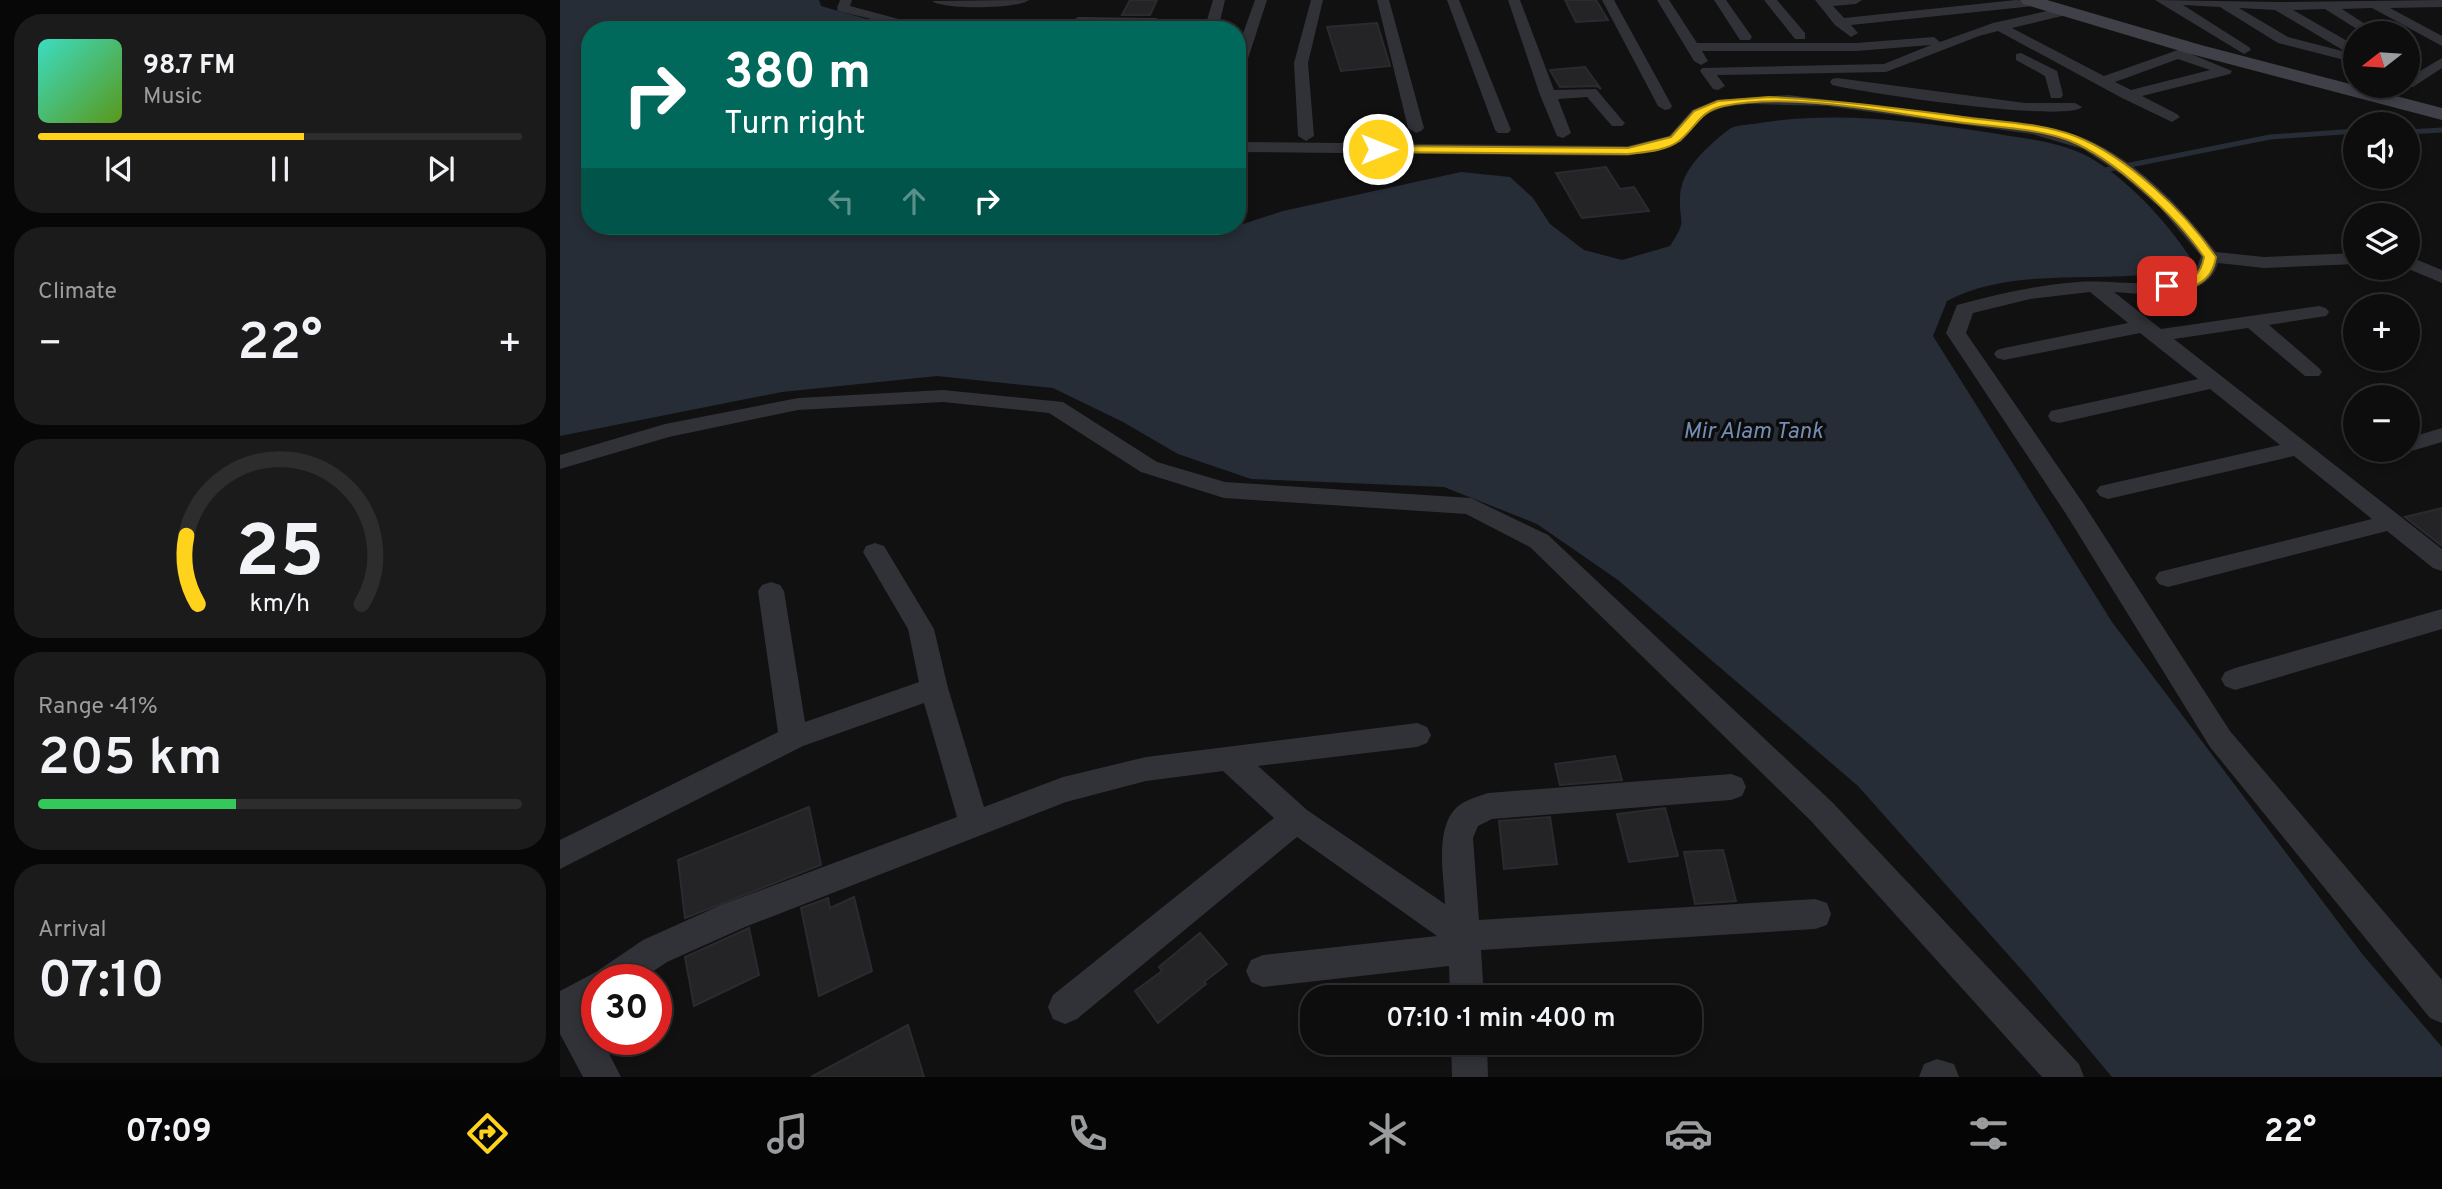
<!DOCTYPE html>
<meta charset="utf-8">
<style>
:root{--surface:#0d0d0e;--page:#1b1b1c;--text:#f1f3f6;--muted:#9a9c9e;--line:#2d2d2e;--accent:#ffd21c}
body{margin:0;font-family:Overpass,sans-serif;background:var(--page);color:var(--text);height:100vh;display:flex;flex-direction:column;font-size:26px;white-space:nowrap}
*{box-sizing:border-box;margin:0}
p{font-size:23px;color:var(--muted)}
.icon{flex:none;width:38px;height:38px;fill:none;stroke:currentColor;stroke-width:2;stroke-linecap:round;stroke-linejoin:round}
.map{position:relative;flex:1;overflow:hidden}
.drawer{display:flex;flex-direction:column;gap:14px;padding:14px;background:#070708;width:560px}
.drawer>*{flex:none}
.guide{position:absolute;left:21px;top:21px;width:665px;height:214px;border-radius:28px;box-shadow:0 4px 10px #0003,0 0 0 2px var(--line);background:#00695c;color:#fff;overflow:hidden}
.needle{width:46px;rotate:253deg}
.tools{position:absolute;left:1783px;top:21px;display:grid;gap:14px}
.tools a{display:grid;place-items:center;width:77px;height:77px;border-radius:50%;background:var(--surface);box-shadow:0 4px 10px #0003,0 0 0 2px var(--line);font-size:35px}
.speed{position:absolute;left:21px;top:964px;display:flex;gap:14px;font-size:35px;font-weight:700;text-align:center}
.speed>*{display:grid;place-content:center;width:91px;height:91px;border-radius:50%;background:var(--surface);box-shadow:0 4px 10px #0003,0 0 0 2px var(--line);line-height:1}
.speed .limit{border:10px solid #d22;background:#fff;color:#111}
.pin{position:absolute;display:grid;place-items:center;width:60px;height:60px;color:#fff;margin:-30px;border-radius:14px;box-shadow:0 4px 10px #0006}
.me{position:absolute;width:77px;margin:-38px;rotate:90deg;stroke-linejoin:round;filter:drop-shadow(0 0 5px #0008)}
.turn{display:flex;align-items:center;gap:24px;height:147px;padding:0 28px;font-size:32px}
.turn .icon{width:91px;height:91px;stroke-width:2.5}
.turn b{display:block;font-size:49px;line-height:60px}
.lanes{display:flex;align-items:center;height:66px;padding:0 28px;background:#0003;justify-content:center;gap:35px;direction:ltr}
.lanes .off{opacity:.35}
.big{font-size:52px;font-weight:600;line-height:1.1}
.drawer .card{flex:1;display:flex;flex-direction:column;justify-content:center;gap:10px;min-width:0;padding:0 24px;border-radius:28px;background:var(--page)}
.drawer .dial{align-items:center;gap:0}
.dial svg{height:182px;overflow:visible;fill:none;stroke:var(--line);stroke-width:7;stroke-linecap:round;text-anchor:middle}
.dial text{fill:var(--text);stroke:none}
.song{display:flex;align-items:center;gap:21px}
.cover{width:84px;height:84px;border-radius:10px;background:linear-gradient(135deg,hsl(170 70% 55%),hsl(90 70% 35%))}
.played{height:7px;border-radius:4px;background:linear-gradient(90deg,var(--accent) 55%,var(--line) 55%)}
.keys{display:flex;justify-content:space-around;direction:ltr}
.heat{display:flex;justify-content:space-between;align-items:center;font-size:38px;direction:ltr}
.charge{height:10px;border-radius:5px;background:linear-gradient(90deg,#34c759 41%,var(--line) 0)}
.trip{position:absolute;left:740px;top:985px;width:402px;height:70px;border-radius:28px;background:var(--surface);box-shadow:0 4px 10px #0003,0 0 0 2px var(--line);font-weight:600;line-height:70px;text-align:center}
.menu{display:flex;height:112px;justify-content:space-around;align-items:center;background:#050506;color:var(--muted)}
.menu .icon{width:49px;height:49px}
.menu .selected{color:var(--accent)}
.menu b{font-size:32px;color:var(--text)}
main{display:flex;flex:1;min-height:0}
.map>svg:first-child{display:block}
</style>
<main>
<section class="drawer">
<div class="card">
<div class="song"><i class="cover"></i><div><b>98.7 FM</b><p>Music</p></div></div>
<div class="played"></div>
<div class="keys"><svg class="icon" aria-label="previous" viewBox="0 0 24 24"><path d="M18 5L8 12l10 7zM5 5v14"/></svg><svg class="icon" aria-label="pause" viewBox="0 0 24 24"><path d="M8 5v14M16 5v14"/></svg><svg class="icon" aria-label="next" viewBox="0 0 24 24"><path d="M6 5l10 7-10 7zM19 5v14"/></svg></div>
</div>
<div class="card"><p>Climate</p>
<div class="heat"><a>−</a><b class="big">22°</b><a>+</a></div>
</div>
<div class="card dial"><svg viewBox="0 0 100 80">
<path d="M14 69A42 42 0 1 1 86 69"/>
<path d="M14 69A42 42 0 0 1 9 39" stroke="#ffd21c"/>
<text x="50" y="56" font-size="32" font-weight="700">25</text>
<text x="50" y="72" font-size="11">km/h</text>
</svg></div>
<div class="card"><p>Range · 41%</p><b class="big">205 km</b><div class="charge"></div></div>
<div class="card"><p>Arrival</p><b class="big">07:10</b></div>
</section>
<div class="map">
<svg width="1882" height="1077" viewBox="0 0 1882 1077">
<rect width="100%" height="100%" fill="#111112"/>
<!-- water -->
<path fill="#262d37" d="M0 0H259L261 6 345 30H30V226H677L723 211 901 172 950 177 973 198 990 224 1024 250 1062 260 1110 246C1128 218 1119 226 1120 197 1121 169 1147 147 1168 130 1175 125 1185 125 1193 124 1272 110 1353 121 1432 133 1465 139 1499 141 1529 157 1568 179 1610 225 1633 262 1620 266 1605 272 1591 274 1524 282 1449 268 1387 301L1373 336 1552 622 1803 955 1882 1047V1077H1552L1468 977 1298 786 1058 580 977 524 884 487 691 479 618 454 563 422 493 388 377 376 222 392 0 436Z"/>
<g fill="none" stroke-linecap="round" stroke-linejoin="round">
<!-- stream -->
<path stroke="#262d37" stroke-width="5" d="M1848 132 1882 130
M1535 172 1710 137 1796 131"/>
</g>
<!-- building -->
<path fill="#242326" stroke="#2b2a2f" stroke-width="2" d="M570 0H597L590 15H562Z
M1005 0H1036L1048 20 1016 22Z
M817 23 830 66 781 71 767 27Z
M1025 67 1041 89 1036 86 1000 87 990 70Z
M1046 167 1060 189 1074 187 1089 211 1022 218 996 173Z
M1882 508V546L1845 517Z
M1055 756 1062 780 1000 785 995 764Z
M249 807 261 865 125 918 118 860Z
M1105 808 1118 856 1069 862 1057 814Z
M990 817 997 864 944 869 939 821Z
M1163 850 1176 901 1135 904 1124 852Z
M294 897 312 971 259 996 241 908 268 898 270 908Z
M189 928 199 975 134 1006 125 957Z
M640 933 667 964 644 982 646 984 598 1023 575 991 602 971 599 967Z
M348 1025 364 1077H251Z"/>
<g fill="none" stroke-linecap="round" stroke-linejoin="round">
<!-- minor -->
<path fill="#313138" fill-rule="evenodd" d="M280 0H292L290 6 380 30H357L278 11 277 8Z
M469 0C458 9 383 10 372 1Z
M653 0H665L658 30H644Z
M695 0H707L684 71 677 75V50Z
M751 0H763L748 63 754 136 746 141 738 136 734 63Z
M817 0H829L864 128 861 131 856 133 848 128Z
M887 0H899L951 130 948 133H938L935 130Z
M948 0H960L994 90 1036 89 1062 120 1065 123 1062 126H1052L1027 97 998 99 1011 133 1003 138 997 136 980 95Z
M1042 0H1054L1112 106 1110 109 1105 110 1098 106Z
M1097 0H1109L1137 43H1296L1374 37 1380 42 1433 23 1505 7 1511 11 1510 14 1452 28 1544 76 1632 45 1639 49 1631 54 1672 71 1670 74 1582 96 1617 114 1620 117 1612 122 1562 98 1438 31 1419 36 1326 72 1157 75 1165 86 1158 90 1153 89 1140 71 1142 68 1324 64 1371 45 1296 51H1142L1148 61 1141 65 1134 61ZM1618 59 1650 70 1571 90 1555 82Z
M1154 0H1166L1192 37 1190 40H1180Z
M1204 0H1217L1245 33V39H1235Z
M1255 0H1302L1296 4 1273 6 1284 18 1456 0 1480 2 1474 6 1291 25 1298 33 1291 37 1275 25Z
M1595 0 1719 2 1882 0V7L1830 8 1882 36V46L1812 8 1782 9 1819 33H1803L1765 9 1733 10 1796 46V53L1793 54 1796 55V63L1718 43 1660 7 1623 5 1689 47 1691 50 1684 54ZM1679 8 1715 10 1786 52 1728 37Z
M518 17 596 18 603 22 596 26 513 24 511 21Z
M1461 53 1497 71 1503 95 1501 98H1491L1485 76 1456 60V54Z
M1882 58V68L1853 87H1843L1848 86V78Z
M1277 78 1465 103H1515L1522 107C1506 123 1304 93 1272 85L1270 82 1272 79Z
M1228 95 1472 124C1493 129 1515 133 1535 143 1583 167 1623 209 1656 252L1704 257 1796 253V264L1704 268 1658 263C1647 303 1586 294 1554 292L1601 329 1759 306 1766 308 1769 312 1766 316 1709 325 1759 368 1762 372 1759 376H1745L1688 328 1614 339 1882 549V571L1873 568 1827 531 1608 587 1599 584 1595 578 1599 572 1812 519 1734 456 1548 499 1540 496 1536 491 1540 486 1720 445 1650 389 1499 423 1491 421 1488 416 1491 411 1638 379 1580 333 1444 360 1437 358 1434 354 1437 350 1444 348 1568 323 1530 292 1470 299 1413 313 1406 333 1523 503 1670 731 1882 980V1023L1870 1018 1650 747 1506 514 1386 333 1397 305C1437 294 1477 285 1518 282 1550 279 1608 291 1635 274L1641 256 1600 208 1562 175 1523 149 1472 134 1267 106 1189 104 1164 107 1142 116 1121 142 1068 156 677 152V142L1068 146 1109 136 1132 110 1156 100Z
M1848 256 1882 270V283L1846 268H1848Z
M383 390 503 402 597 462 665 482 911 498 988 535 1273 803 1519 1064 1524 1077H1482L1251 821 970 547 906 514 664 498 581 472 489 413 383 402 238 410 109 437 0 469V455L105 424 238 398Z
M1882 428V442L1848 452 1842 450 1839 455 1828 458 1820 456 1817 451 1848 450V438Z
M315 543 324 546 374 629 388 688 424 807 503 777 586 757 857 723 867 727 871 735 867 743 857 747 698 766 747 810 885 904C884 877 874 828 897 807 905 800 919 796 928 793L1171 774 1182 778 1186 787 1182 796 1171 800 932 819 918 826 913 838 919 920 1255 899 1267 903 1271 914 1267 925 1255 929 921 950 924 998H890L889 966 703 987 691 982 686 971 691 960 703 955 877 936 737 837 517 1019 505 1024 493 1019 488 1007 493 995 714 818 663 771 586 781 506 802 185 927 107 962 80 980H37V1008L27 1014 37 1030V1040H42L61 1077H23L0 1034V991L36 972 83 940 161 905 397 817 364 703 243 746 0 869V840L218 732 198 591 202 585 211 582 220 585 224 591 245 722 359 682 348 629 303 552 306 546Z
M1882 609V629L1675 690 1665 686 1661 679 1665 672 1675 668Z
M891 1043H927L928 1077H892Z
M1377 1059 1394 1064 1399 1077H1359L1364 1064Z"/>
<!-- secondary -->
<path fill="#3f4048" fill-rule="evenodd" d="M1460 0H1487L1641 45 1882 108V120L1627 53 1463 4Z"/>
</g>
<!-- route -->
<path fill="#ffd21c" stroke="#a68812" stroke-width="2" d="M1209 97C1277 100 1343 109 1410 118 1444 122 1483 124 1515 136 1568 157 1624 211 1656 257 1652 284 1629 292 1603 289V283C1625 278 1639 284 1644 257 1616 216 1554 158 1508 140 1474 128 1433 127 1397 122 1330 113 1230 92 1164 106 1139 111 1137 127 1119 141 1106 151 1084 152 1068 154L818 152 813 149 818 146 1068 148 1111 137 1134 111 1158 101Z"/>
<g text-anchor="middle" stroke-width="7" stroke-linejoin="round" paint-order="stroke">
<!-- water labels -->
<g font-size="23" font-style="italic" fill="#748db3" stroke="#0c0c0d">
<text x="1193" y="438">Mir Alam Tank</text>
</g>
</g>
</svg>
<div class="tools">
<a><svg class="needle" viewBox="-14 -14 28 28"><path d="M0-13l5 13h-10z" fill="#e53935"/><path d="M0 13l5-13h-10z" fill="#9a9c9e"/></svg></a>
<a><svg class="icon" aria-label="sound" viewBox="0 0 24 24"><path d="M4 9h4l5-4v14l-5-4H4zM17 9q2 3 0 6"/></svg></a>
<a><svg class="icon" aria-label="layers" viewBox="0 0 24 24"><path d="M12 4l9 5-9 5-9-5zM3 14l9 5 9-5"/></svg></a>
<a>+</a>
<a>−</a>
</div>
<div class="speed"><div class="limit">30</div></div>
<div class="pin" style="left:1607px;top:286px;background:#d93025"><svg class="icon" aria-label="arrive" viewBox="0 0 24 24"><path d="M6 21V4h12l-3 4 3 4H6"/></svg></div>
<svg class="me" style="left:818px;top:149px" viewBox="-20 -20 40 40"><circle r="17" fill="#ffd21c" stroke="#fff" stroke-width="3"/><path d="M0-11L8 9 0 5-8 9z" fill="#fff"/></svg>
<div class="trip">07:10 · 1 min · 400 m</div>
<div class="guide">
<div class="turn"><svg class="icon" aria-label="right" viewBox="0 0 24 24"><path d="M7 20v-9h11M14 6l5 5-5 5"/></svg><div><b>380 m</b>Turn right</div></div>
<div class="lanes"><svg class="icon off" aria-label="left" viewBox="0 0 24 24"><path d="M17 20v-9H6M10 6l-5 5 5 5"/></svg><svg class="icon off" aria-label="ahead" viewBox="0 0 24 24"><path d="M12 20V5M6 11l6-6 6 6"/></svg><svg class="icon" aria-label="right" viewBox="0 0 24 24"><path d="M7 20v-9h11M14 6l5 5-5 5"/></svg></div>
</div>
</div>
</main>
<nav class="menu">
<b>07:09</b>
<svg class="icon selected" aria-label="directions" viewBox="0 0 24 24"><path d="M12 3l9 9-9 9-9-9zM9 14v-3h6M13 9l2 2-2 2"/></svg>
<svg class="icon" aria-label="music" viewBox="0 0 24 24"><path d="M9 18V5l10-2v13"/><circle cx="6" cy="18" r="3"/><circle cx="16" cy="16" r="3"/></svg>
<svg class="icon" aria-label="phone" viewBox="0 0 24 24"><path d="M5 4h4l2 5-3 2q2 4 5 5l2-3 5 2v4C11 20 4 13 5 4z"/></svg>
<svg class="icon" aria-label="climate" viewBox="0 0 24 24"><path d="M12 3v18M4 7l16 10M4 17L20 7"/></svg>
<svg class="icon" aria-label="car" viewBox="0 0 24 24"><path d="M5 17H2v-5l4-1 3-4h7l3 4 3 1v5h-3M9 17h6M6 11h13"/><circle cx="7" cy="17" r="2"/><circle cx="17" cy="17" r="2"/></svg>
<svg class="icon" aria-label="filters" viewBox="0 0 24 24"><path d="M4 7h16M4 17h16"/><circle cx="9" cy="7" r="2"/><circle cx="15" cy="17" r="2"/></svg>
<b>22°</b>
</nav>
